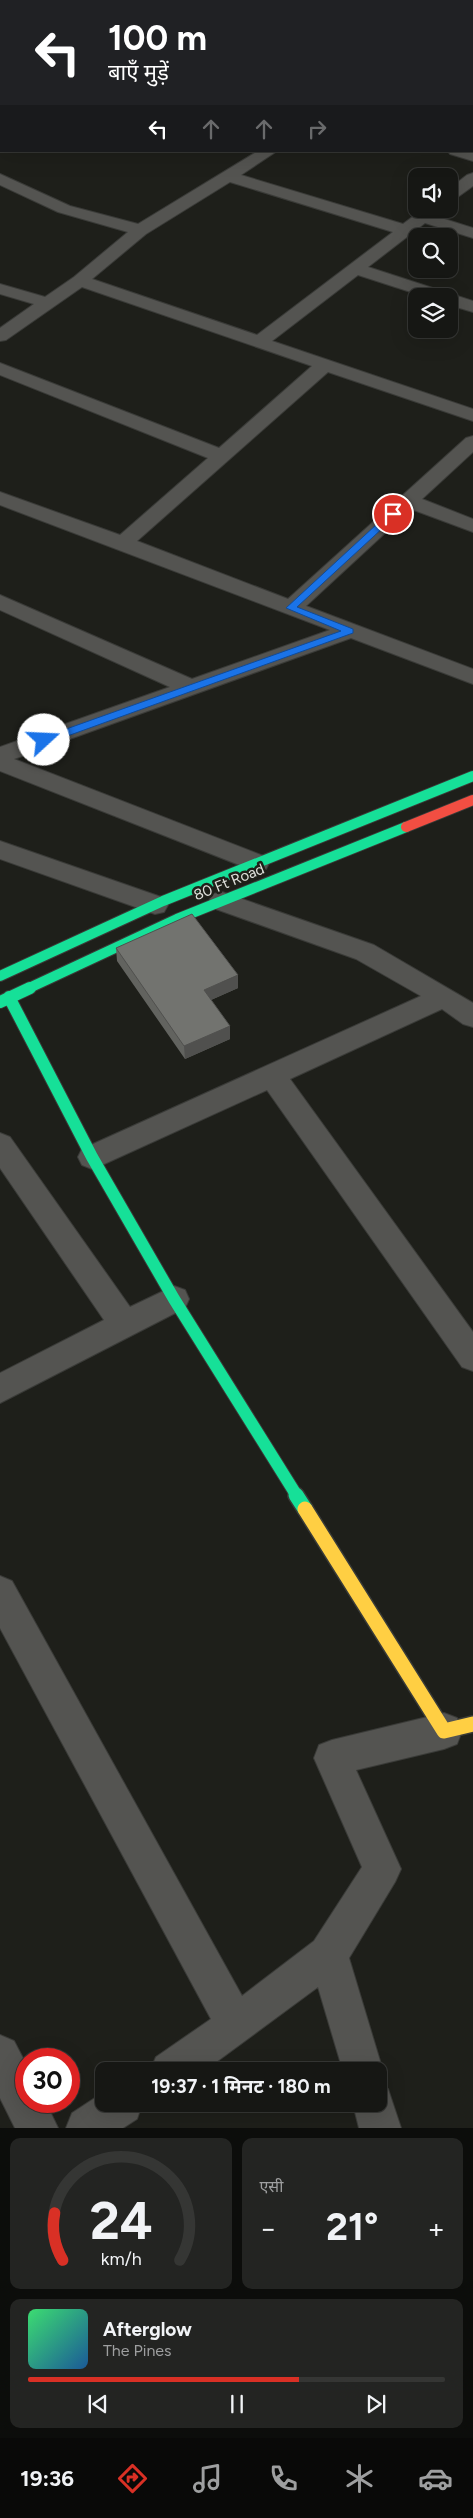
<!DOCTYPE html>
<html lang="hi">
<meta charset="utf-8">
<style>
:root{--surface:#161714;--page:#232422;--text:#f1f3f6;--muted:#9e9fa0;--line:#353634;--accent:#d93025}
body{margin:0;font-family:Figtree,"Noto Sans Devanagari",sans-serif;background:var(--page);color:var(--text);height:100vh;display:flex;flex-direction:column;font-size:19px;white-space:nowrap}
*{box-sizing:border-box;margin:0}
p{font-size:16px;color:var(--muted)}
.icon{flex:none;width:28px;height:28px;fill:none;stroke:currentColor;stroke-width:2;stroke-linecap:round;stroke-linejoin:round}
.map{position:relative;height:2128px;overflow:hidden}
.side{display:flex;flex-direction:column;gap:10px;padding:10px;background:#0c0d0b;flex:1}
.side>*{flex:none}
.hud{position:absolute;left:0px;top:0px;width:474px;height:152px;box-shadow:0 5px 20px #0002,0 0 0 1px var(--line);background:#202124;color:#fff;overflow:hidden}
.fabs{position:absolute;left:408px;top:168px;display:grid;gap:10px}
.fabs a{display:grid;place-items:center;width:50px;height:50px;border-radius:10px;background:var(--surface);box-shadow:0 5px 20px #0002,0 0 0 1px var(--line);font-size:25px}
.speed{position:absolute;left:15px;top:2048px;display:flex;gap:10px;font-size:25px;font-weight:700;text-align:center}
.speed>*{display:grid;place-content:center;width:65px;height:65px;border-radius:50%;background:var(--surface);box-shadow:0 5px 20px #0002,0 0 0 1px var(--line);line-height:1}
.speed .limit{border:8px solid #d22;background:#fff;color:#111}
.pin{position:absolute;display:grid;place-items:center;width:42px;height:42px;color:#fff;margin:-21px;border:2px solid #fff;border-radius:50%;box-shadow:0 1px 5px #0007}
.me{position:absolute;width:55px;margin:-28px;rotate:70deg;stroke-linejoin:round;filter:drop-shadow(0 0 4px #0008)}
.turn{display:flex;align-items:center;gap:18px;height:105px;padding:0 25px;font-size:22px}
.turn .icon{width:65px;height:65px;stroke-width:2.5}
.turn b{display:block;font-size:35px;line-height:42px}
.lanes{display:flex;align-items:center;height:48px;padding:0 25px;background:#0003;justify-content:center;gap:25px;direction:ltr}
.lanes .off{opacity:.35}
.big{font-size:38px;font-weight:700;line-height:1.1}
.side .widget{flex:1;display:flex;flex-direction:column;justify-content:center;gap:8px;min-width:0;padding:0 18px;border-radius:10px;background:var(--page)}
.side .dial{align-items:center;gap:0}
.dial svg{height:130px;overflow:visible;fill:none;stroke:var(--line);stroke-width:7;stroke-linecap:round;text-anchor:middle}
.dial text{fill:var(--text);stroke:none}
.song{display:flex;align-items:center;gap:15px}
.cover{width:60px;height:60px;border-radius:8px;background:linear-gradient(135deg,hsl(140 70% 55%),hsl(210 70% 35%))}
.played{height:5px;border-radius:2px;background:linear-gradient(90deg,var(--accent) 65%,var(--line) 65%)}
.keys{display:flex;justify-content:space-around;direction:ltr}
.heat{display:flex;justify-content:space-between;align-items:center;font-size:28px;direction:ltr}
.side .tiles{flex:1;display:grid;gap:10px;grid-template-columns:1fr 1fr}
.widget:last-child{grid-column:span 2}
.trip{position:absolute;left:95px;top:2062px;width:292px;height:50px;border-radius:10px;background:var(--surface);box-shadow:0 5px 20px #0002,0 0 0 1px var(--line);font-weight:700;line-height:50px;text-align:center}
.tab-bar{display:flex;height:80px;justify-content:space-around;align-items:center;background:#090908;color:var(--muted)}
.tab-bar .icon{width:35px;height:35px}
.tab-bar .selected{color:var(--accent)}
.tab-bar b{font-size:22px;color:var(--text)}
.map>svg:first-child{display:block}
</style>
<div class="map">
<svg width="473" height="2128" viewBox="0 0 473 2128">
<rect width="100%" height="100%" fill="#1e1f1a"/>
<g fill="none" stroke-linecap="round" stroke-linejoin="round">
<defs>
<path id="street" d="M0 14H1V23H0Z
M0 55H1V64H0Z
M0 106 1 107V117L0 116Z
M0 140H1V150H0Z
M258 151H277L241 175 403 224 423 209H441L435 216 473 228V238L425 223 368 267 473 301V312L449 305V296H423L358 275 272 341 473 409V421L328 372 137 541 288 599 466 438 473 436V452L422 499 473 519V532L411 509 306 606 473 669V684L351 638 14 759 266 857 269 863 266 869 257 872 0 771V747L170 687 0 610V595L192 679 330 630 0 505V492L120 535 208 458 0 375V363L219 448 312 366 82 287 6 340 0 341V328L34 304 0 294V284L45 297 74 277 128 232 58 212 0 185V174L70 206 138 224ZM230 182 393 232 257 335 92 279 146 234Z
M448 151H473V161L450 154Z
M473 173V186L455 199 449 201V189L467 175Z
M0 841 164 898 168 905 164 912 155 914 0 859Z
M222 892 374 945 473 1003V1027L463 1024 442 1009 290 1079 473 1332V1371L462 1367 267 1090 102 1165 92 1169 82 1165 78 1157 82 1149 421 996 356 959 213 908 209 901 213 894Z
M0 1133 10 1137 130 1307 174 1286 185 1290 189 1299 185 1308 0 1403V1373L104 1320 0 1168Z
M0 1576 12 1581 242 1996 314 1941 362 1867 314 1758 319 1745 332 1740 444 1713 457 1718 462 1731 457 1744 444 1749 356 1770 401 1869 395 1882 349 1958 383 2071 379 2082V2071H343L318 1987 204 2071H150L156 2057 211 2019 0 1628Z
M0 2035 14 2041 26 2064V2101H45L58 2128H15L0 2098Z
M379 2086 388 2089 401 2128H359L353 2104H379Z
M104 2092V2104H142L137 2119 123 2128H66L72 2113Z"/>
<path id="fast-far3" d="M320 0 325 1
M387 0 392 1
M428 0 433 1"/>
<path id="fast-far2" d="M0 976 163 901 473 776
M27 989 177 919 406 827"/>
<path id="fast-far1" d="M9 997 92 1157 174 1299 297 1496
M0 1002 30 988"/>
<path id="fast" d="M296 1495 305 1509"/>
<path id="slow" d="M305 1509 444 1731 473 1724"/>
<path id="jam" d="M406 827 473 800"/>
</defs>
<!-- street casing -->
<use href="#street" stroke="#3a3b38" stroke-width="2"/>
<!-- fast-far3 casing -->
<use href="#fast-far3" stroke="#3a3b38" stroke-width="8"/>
<!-- fast-far2 casing -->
<use href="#fast-far2" stroke="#3a3b38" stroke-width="12"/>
<!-- fast-far1 casing -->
<use href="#fast-far1" stroke="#3a3b38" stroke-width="14"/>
<!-- fast casing -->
<use href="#fast" stroke="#3a3b38" stroke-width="18"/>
<!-- slow casing -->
<use href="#slow" stroke="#3a3b38" stroke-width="18"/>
<!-- jam casing -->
<use href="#jam" stroke="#3a3b38" stroke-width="12"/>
<!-- street -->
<use href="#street" fill="#545451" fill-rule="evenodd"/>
<!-- fast-far3 -->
<use href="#fast-far3" stroke="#16e098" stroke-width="6"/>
<!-- fast-far2 -->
<use href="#fast-far2" stroke="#16e098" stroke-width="10"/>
<!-- fast-far1 -->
<use href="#fast-far1" stroke="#16e098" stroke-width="12"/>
<!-- fast -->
<use href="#fast" stroke="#16e098" stroke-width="15"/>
<!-- slow -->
<use href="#slow" stroke="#ffcf43" stroke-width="15"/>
<!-- jam -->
<use href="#jam" stroke="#f24e42" stroke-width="10"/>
</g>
<!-- wall -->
<path fill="#62635f" d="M440 0H473V5L472 1H445Z
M116 948 238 988 211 1000 230 1039 185 1059 117 961Z"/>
<!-- shaded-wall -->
<path fill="#50504e" d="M238 975V988L204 1003V990Z
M230 1026V1039L185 1059 184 1046Z"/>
<!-- building -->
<path fill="#72736f" stroke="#50504e" d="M192 914 238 975 204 990 230 1026 184 1046 116 948Z"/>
<!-- route -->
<path fill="#1a73e8" stroke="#114b97" d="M390 512 398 514 297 607 353 629V633L48 743H41V738L341 631 286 608Z"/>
<g text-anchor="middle" stroke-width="5" stroke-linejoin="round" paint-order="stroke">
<!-- street labels -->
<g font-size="15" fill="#e0e1dc" stroke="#1f2019">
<text transform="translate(229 882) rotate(-22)" y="5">80 Ft Road</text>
</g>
</g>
</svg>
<div class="fabs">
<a><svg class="icon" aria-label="sound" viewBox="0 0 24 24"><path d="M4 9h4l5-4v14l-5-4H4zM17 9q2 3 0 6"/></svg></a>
<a><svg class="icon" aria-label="search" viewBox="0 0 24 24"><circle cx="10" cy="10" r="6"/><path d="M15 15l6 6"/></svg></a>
<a><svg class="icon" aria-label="layers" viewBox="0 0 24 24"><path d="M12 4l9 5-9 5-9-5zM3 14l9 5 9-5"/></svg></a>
</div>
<div class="speed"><div class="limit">30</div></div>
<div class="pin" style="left:393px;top:514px;background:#d93025"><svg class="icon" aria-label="arrive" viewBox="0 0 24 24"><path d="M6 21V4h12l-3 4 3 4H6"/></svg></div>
<svg class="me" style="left:44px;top:740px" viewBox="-20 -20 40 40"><circle r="19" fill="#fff"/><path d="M0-13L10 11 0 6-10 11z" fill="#1a73e8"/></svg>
<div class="trip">19:37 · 1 मिनट · 180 m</div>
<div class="hud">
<div class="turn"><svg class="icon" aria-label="left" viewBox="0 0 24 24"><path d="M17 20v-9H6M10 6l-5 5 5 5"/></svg><div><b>100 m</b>बाएँ मुड़ें</div></div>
<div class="lanes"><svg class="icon" aria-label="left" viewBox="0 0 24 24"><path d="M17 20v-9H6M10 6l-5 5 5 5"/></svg><svg class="icon off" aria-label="ahead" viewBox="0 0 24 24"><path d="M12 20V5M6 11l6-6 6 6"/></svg><svg class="icon off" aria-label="ahead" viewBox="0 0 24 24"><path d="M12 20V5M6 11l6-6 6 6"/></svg><svg class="icon off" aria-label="right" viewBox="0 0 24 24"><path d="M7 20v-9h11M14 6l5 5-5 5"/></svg></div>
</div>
</div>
<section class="side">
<div class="tiles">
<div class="widget dial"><svg viewBox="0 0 100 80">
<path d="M14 69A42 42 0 1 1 86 69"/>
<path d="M14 69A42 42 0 0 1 9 40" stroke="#d93025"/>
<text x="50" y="56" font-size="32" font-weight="700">24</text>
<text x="50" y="72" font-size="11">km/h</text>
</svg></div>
<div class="widget"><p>एसी</p>
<div class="heat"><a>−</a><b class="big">21°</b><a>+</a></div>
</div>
<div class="widget">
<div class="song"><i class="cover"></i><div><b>Afterglow</b><p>The Pines</p></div></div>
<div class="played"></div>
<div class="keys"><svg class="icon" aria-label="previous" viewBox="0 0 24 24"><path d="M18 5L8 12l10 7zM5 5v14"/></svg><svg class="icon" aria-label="pause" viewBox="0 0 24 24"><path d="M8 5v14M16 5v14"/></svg><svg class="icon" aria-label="next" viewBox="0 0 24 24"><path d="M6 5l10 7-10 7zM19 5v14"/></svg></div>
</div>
</div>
</section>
<nav class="tab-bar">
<b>19:36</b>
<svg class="icon selected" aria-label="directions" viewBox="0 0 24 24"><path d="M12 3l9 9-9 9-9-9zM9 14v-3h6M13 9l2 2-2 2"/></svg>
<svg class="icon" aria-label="music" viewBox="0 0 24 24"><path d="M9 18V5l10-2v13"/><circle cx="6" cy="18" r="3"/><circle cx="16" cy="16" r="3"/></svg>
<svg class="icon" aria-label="phone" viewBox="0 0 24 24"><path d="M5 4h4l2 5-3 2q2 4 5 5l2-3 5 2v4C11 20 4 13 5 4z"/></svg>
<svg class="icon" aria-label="climate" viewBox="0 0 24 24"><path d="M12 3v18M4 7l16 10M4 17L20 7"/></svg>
<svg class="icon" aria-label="car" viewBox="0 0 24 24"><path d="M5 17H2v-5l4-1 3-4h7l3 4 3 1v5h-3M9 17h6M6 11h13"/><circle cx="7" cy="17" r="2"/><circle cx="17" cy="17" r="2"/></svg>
</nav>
